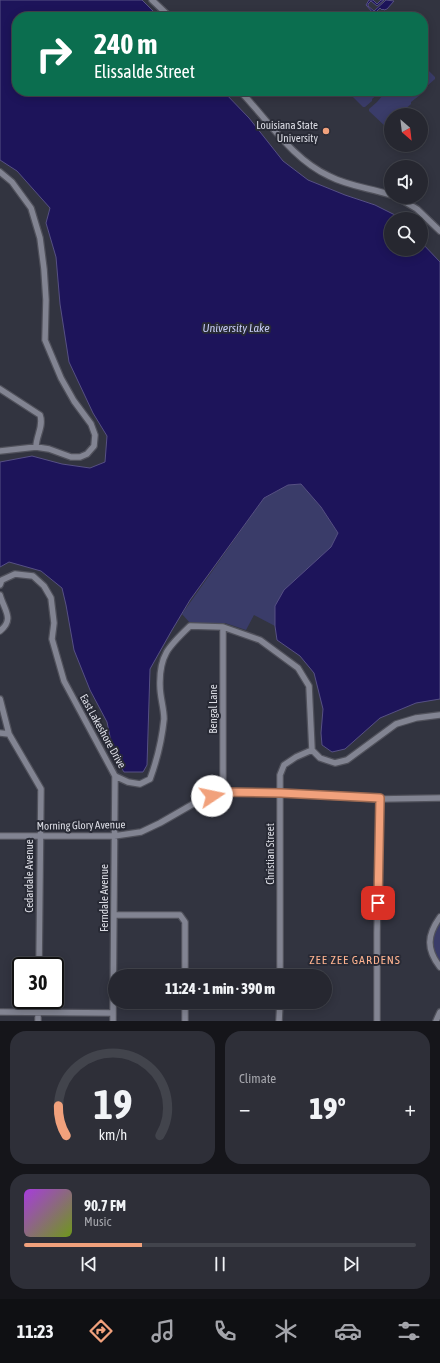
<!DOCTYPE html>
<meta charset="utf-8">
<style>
:root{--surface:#262730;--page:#2e2f38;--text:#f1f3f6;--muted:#a4a5ab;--line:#42444c;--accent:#f1a17c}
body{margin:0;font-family:"Asap Condensed",sans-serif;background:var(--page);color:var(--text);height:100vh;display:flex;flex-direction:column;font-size:15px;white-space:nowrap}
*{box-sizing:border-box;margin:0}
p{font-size:13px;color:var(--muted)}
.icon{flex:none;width:22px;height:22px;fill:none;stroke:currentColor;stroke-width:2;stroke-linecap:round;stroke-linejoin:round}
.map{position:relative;height:1021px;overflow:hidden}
.panel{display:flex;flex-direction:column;gap:10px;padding:10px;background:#15151a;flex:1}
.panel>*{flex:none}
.hud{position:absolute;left:12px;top:12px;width:416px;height:84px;border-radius:16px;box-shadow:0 2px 10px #0003,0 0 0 1px var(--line);background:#0b6e4f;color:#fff;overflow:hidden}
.needle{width:26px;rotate:152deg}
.buttons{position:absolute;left:384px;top:108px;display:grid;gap:8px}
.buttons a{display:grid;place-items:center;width:44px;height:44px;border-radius:50%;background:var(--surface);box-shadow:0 2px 10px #0003,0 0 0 1px var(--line);font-size:20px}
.speed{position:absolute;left:12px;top:957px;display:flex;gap:8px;font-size:20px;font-weight:700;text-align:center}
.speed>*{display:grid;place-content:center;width:52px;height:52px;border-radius:50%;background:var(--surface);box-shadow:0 2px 10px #0003,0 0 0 1px var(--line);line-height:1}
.speed .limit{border:2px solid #111;border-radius:6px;background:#fff;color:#111}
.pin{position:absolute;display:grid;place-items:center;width:34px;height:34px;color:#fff;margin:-17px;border-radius:8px;box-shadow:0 2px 6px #0006}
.me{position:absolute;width:44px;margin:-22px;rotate:79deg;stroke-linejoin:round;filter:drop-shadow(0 0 3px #0008)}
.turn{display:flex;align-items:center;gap:14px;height:84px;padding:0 16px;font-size:18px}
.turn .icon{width:52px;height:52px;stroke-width:2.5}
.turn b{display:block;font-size:28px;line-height:34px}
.big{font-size:30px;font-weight:800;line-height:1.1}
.panel .tile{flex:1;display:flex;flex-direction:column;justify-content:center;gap:6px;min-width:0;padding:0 14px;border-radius:16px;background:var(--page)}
.panel .dial{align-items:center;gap:0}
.dial svg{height:104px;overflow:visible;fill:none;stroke:var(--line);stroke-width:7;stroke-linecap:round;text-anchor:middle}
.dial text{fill:var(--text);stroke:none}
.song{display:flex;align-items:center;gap:12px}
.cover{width:48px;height:48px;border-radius:6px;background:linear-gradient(135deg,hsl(280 70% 55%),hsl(80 70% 35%))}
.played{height:4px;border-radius:2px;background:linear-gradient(90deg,var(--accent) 30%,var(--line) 30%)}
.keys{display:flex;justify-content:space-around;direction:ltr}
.heat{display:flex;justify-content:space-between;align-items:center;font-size:22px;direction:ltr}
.panel .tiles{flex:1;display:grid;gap:10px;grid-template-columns:1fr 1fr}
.tile:last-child{grid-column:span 2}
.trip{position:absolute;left:108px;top:969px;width:224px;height:40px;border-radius:20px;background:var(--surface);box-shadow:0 2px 10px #0003,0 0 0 1px var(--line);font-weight:800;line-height:40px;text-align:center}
.dock{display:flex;height:64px;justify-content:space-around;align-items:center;background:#0f1013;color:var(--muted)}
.dock .icon{width:28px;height:28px}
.dock .current{color:var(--accent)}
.dock b{font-size:18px;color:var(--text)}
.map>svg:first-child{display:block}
</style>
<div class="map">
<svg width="440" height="1021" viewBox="0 0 440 1021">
<rect width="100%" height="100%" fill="#323440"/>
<!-- green -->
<path fill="#3a3c69" d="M423 65 435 77V79L427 86V87L420 93V95L411 102V104L403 111H402L400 115H391V124L386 127 369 111V109L377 102 383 95H384L386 91H423Z
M347 91H381H379V93L372 99V101L365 107H363Z
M301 484 321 507 338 533 331 547 275 606V626L254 615 246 630 225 623H190L182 614 264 498 288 485Z
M440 919V966L431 949V934Z"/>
<!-- water -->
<path fill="#1d145a" stroke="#565084" d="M0 0H142L159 17H17V91H223L249 118 283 161 308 180 345 195 375 205 395 215 399 219H391V249H421V242L440 262V699L416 703 380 718 345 749 332 752 322 745 321 733 323 709 314 673 300 656 277 640 275 626V606L284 590 331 547 338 533 321 507 301 484 288 485 264 498 190 600 172 630 150 669 147 765 143 772H124L114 756 107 722 90 690 74 650 66 605 62 588 41 571 9 562 0 567V462L32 456 62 464 90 468 105 462 107 436 93 413 69 362 60 304 56 257 46 223 50 208 17 171 0 160Z
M369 0H373L377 4 381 0H384L377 6 371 1 368 4V6L374 11 386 0 394 1 387 9 384 10 383 9 382 10 380 8 374 14 366 5Z"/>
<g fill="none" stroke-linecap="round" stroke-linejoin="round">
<defs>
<path id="minor" d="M152 0 170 17
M240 91C268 120 292 159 329 176 348 186 370 188 391 195
M0 172 12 182 31 208 40 238 44 269 46 300 45 340 61 378 74 401 91 424 95 435 94 446 87 454 80 457H71L49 449 36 447 0 451
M397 197 417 209 440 231
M0 389 40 415C44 426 36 436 36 447
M0 585 2 580 15 574 33 576 44 586 51 598 54 623 52 639 64 681 115 776 128 782 140 784 150 779C157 760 162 739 164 719 164 708 160 697 160 686 159 655 169 646 190 626L223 627 260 640 298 668 309 686 312 750 320 758 335 763 347 760 396 724 416 718 440 715
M0 595C4 610 15 619 0 631
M223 627V792
M0 699 9 734 41 789 39 966
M0 733 9 734
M0 836H114L141 832 160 823 200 800 223 792 281 793 380 799 440 798
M114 915H180L185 922V976
M440 917C427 935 426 949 440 967
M280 976V775L284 765 296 757 312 750
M0 1012 113 1013
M38 1021V1000
M113 1021 115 776
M185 1021V1002
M279 1021 280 1002
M377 1021V932L380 799
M436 1021 440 1012"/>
</defs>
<!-- minor casing -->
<use href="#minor" stroke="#50515b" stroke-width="8"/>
<!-- minor -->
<use href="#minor" stroke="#828492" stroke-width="5.5"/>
</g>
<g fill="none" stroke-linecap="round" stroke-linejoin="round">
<defs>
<path id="route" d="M212 796 223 792 281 793 380 798 378 903"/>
</defs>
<!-- route casing -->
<use href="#route" stroke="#9d6951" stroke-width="10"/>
<!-- route -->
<use href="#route" stroke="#f1a17c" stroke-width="7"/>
</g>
<!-- markers -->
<circle fill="#f1a17c" stroke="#282a35" stroke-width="1.5" cx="326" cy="131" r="4"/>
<g text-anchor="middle" stroke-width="4" stroke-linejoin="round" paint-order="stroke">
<!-- poi labels -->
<g font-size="11" fill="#dcdde5" stroke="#282a35" text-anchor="end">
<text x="318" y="129">Louisiana State<tspan x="318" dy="13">University</tspan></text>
</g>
<!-- street labels -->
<g font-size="11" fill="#dcdde5" stroke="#282a35">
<text transform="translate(213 709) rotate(-90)" y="4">Bengal Lane</text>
<text transform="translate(103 731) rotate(61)" y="4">East Lakeshore Drive</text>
<text transform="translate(81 825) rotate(-1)" y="4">Morning Glory Avenue</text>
<text transform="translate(270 854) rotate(-90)" y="4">Christian Street</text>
<text transform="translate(29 876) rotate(-90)" y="4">Cedardale Avenue</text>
<text transform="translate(104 898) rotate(-90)" y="4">Ferndale Avenue</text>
</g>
<!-- water labels -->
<g font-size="12" font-style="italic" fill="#c5caf5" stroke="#282a35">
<text x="236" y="332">University Lake</text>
</g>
<!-- neighbourhood labels -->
<g font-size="12" letter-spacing="1" fill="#fdb28f" stroke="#282a35">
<text x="355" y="964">ZEE ZEE GARDENS</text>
</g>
</g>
</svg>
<div class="buttons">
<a><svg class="needle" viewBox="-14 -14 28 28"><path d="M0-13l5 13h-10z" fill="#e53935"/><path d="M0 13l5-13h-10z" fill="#a4a5ab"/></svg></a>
<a><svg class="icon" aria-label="sound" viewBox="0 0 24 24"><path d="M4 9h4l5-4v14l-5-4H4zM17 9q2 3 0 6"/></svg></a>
<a><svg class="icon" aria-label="search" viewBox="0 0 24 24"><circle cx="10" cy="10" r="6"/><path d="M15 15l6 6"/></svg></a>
</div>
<div class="speed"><div class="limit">30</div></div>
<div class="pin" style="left:378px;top:903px;background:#d93025"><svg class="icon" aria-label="arrive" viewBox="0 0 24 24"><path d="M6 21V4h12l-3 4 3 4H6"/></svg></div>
<svg class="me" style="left:212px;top:796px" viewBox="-20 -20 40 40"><circle r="19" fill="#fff"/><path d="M0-13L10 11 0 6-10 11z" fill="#f1a17c"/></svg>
<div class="trip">11:24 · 1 min · 390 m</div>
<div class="hud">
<div class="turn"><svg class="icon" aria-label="right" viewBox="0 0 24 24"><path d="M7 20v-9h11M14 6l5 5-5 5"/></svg><div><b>240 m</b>Elissalde Street</div></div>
</div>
</div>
<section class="panel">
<div class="tiles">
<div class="tile dial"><svg viewBox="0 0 100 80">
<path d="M14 69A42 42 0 1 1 86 69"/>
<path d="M14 69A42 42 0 0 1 8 46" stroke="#f1a17c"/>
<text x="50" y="56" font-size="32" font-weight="700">19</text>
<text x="50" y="72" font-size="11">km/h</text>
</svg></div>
<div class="tile"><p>Climate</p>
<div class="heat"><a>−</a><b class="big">19°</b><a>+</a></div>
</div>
<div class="tile">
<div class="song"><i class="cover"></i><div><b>90.7 FM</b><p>Music</p></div></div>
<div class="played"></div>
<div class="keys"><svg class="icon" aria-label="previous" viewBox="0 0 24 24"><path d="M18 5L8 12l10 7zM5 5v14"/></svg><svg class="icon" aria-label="pause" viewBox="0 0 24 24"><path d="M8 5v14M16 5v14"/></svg><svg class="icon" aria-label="next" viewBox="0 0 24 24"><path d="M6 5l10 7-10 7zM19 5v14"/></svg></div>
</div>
</div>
</section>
<nav class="dock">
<b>11:23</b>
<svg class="icon current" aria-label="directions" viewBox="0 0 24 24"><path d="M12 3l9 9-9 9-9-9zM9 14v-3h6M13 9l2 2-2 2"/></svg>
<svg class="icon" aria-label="music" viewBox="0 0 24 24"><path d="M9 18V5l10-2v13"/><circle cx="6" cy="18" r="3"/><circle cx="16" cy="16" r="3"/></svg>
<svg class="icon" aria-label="phone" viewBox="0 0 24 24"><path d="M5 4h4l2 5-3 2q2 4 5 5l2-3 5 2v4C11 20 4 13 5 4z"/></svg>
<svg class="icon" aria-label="climate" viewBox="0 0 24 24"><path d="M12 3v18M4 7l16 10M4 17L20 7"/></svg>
<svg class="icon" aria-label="car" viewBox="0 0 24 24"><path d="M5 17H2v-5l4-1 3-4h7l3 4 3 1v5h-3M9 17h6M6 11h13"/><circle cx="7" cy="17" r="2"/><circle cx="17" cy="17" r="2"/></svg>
<svg class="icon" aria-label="filters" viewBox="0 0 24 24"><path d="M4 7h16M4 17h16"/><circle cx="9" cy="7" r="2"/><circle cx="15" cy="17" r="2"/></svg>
</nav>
